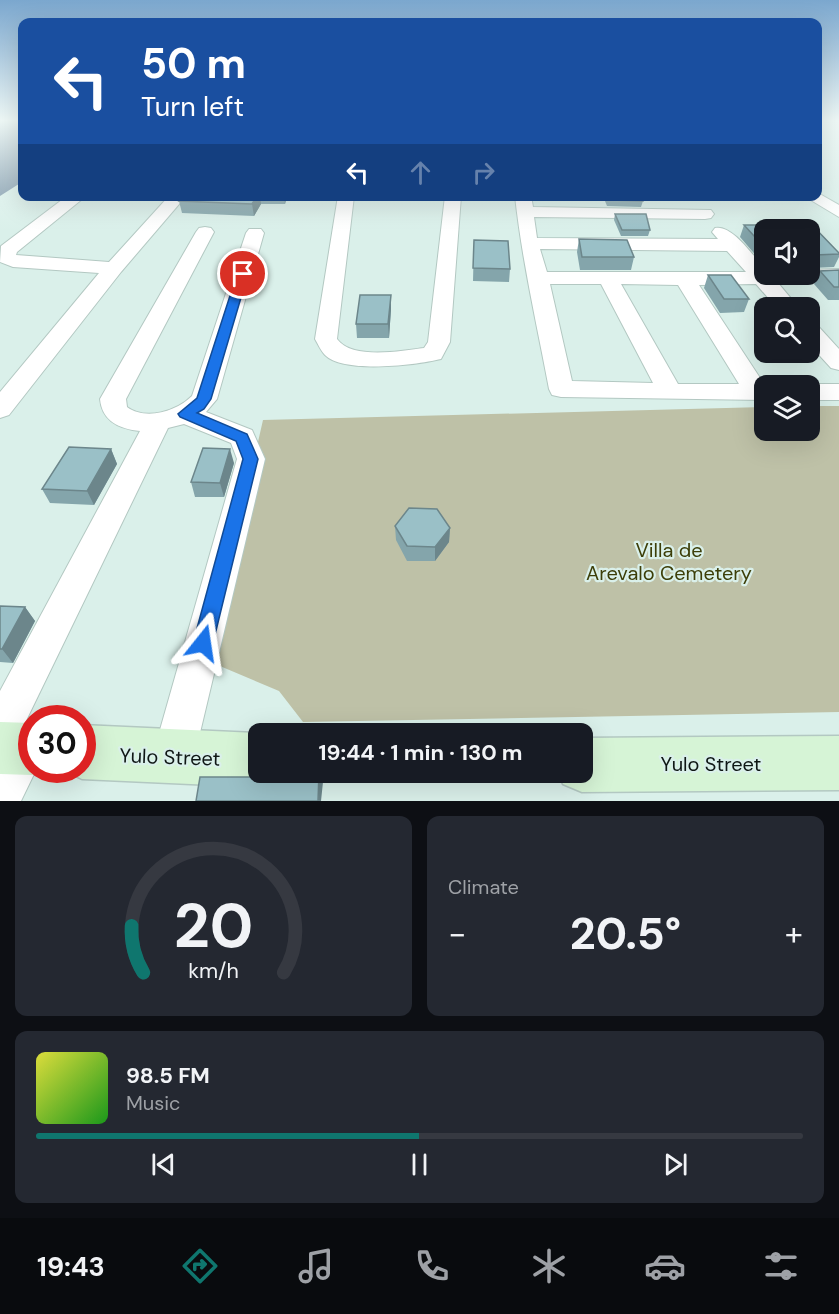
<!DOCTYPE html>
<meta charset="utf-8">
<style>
:root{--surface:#171b24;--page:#242831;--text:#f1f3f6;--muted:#9ea1a6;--line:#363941;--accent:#0f766e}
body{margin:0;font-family:"DM Sans",sans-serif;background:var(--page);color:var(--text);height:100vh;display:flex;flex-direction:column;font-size:22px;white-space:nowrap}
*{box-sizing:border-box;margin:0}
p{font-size:20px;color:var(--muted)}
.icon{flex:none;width:33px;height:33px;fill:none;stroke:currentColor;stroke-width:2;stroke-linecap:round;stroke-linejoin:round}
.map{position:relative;height:801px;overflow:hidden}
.sheet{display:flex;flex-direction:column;gap:15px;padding:15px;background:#0d0f14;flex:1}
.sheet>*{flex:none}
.banner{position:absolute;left:18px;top:18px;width:804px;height:183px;border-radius:12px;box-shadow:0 6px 24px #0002;background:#1a4fa0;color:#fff;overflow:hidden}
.controls{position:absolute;left:754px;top:219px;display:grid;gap:12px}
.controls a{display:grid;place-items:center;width:66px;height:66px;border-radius:12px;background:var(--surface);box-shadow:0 6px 24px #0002;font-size:30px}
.speed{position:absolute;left:18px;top:705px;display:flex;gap:12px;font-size:30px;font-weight:700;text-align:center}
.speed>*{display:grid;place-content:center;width:78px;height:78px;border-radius:50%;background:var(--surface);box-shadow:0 6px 24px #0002;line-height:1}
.speed .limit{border:9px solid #d22;background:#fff;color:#111}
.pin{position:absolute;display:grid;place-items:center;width:51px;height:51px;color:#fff;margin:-26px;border:3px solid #fff;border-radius:50%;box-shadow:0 2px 6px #0007}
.me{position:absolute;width:66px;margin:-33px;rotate:15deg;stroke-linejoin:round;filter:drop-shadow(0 0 4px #0008)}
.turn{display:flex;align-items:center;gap:21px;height:126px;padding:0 24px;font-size:27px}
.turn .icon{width:78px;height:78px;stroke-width:2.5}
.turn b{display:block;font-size:42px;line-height:51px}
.lanes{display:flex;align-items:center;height:57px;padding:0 24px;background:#0003;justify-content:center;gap:30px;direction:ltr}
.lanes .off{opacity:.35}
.big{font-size:45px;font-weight:700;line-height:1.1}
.sheet .card{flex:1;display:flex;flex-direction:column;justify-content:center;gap:9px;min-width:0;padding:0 21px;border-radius:12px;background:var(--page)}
.sheet .dial{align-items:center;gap:0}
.dial svg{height:156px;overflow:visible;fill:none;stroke:var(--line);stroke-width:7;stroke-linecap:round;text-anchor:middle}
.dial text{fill:var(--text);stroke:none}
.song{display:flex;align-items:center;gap:18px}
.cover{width:72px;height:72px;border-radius:9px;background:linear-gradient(135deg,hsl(60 70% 55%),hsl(120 70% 35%))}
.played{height:6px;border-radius:3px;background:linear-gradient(90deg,var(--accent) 50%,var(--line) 50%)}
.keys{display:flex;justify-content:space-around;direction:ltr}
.heat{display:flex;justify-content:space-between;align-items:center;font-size:33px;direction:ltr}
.sheet .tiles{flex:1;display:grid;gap:15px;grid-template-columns:1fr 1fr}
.card:last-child{grid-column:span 2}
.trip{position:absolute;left:248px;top:723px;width:345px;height:60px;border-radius:12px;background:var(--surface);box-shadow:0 6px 24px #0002;font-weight:700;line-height:60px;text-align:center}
.tab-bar{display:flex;height:96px;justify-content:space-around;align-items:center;background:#090b0e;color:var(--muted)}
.tab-bar .icon{width:42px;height:42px}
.tab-bar .active{color:var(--accent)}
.tab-bar b{font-size:27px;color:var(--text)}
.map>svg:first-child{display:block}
</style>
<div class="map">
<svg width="839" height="801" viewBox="0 0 839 801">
<rect width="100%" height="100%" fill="#daf0ea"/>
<!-- green -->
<path fill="#bec1a7" d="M810 406H839V712L303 722 279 691 208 661 263 420 765 407V430H810Z"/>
<!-- water -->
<path fill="#7993a7" d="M0 120H22V182L0 196Z"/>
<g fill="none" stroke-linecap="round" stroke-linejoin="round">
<defs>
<path id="street" d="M818 193 839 205V217L804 196H818Z
M67 196H86L17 252 16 255 109 262 169 196H186L121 272 9 415 0 418V392L99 273 13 267 0 262 1 246Z
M338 196H354L337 339C352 360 401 351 424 348L428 342 445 196H461L450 342 441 359C416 365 344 374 325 355 321 351 318 344 315 339Z
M515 196H531L533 207 711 210 714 214 711 218 705 219 534 217 537 238 718 239 712 232 715 228C732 224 754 257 765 269V274H810V270L839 269V281L778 283 799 308H777L756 284 699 285 764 384 771 386H765V400L561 397 552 395 549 389C537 325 522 261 515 196ZM540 249 727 251 746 272H547ZM550 284H601L653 383 572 381ZM621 284 678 285 739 384H678Z
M205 227 211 228 214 232 126 399 127 407C146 421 177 411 192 396L246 233 249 229H261L264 233 217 399 206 412 252 430 265 459 194 758 188 773 173 779 158 773 152 758 237 459 231 443 184 424 168 428 22 729 32 732V770H36L21 801H0V691L140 431C119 429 102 421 100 399L196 232 199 228Z
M810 324 818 326 839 349V370L831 368 810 345Z
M810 384H839V400H810V386H804Z"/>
<path id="secondary" d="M0 722 32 723V770H46L32 775 0 774Z
M82 725 258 733V772H280L277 779 258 787 82 779 63 770H82Z
M839 736V790L582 792 563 784 558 772H582V738Z"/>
</defs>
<!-- street casing -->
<use href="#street" stroke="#b3c8c2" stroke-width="2"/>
<!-- secondary casing -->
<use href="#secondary" stroke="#b3c8c2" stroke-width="3"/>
<!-- street -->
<use href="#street" fill="#fff" fill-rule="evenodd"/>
<!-- secondary -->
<use href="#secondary" fill="#d6f4d6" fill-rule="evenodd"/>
</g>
<!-- wall -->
<path fill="#84a5ab" d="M183 196H287L285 204H261L254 216 182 213 179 201Z
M603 196H642L643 201 641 207 607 206Z
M615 214 650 230 648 236H621L614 220Z
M744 225H812L839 253V257L834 267 810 268V230H765V266L740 237Z
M579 239 634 257 631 270H580L577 252Z
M474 240 510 269 509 282 473 281Z
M839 270V300H828L814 284 820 271Z
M708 275 749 299 744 312 720 313 704 288Z
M391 309 389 338H357L356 324Z
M111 449 117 464 94 505 50 503 42 489Z
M234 463 224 497H195L191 482Z
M395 526 450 528 449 542 435 561H407L396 540Z
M0 606 25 607 35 621 13 663 0 662Z"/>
<!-- shaded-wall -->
<path fill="#6c868b" d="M257 196H260L261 204 254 216 252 204Z
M284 196H287L285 204Z
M391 295V309L389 338 388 324Z
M111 449 117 464 94 505 87 491Z
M230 449 234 463 224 497 220 483Z
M450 528 449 542 435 561V547Z
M25 607 35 621 13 663 2 649Z
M319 772 323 782 321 801H318Z"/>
<!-- building -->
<path fill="#9ac0c7" stroke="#6c868b" stroke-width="1.5" d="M183 196H257L252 204 179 201Z
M607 196H642L643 201 608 200Z
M615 214H646L650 230H622Z
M744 225H812L839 253V254L815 255 813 259H810V230H765V248Z
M579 239 627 240 634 257H582Z
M474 240 508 241 510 269 473 268Z
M839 270V287H834L820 271Z
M708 275H731L749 299H724Z
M360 295H391L388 324H356Z
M69 447 111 449 87 491 42 489Z
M203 448 230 449 220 483 191 482Z
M409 508 437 509 450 528 435 547 407 546 395 526Z
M0 606 25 607 2 649H0Z
M278 772H319L318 801H196L200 777H253L263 773Z"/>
<!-- sky -->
<linearGradient id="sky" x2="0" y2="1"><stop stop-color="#7ba7ce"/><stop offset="0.52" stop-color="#eef8f6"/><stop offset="1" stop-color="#eef8f6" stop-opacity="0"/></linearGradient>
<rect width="839" height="232" fill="url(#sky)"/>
<!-- route -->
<path fill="#1a73e8" stroke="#114b97" stroke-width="1.5" d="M243 271 248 274 211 399 204 409 197 413 247 434 258 459 213 643 210 649 203 652 196 649 193 643 243 459 236 441 180 417 178 414 197 398 237 274Z"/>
<g text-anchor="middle" stroke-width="4.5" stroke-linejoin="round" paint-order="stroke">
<!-- near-park labels -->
<g font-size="20" fill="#3c3e08" stroke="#daf0ea">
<text x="669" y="557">Villa de<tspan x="669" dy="23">Arevalo Cemetery</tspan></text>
</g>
<!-- near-street labels -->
<g font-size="20" fill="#0f1715" stroke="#daf0ea">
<text transform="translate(170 757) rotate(2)" y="7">Yulo Street</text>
<text x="711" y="771">Yulo Street</text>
</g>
</g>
</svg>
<div class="controls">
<a><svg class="icon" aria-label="sound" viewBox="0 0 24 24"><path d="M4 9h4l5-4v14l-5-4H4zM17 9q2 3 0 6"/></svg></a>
<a><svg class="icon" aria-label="search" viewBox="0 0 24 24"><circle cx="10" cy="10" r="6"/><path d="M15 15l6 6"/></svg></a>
<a><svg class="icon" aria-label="layers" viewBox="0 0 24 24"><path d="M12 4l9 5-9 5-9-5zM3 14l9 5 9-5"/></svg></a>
</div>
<div class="speed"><div class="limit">30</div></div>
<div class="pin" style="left:243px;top:274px;background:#d93025"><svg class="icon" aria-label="arrive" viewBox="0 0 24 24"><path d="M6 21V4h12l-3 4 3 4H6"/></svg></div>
<svg class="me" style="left:203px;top:643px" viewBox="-20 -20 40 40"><path d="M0-17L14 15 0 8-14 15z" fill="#1a73e8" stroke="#fff" stroke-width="4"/></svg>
<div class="trip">19:44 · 1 min · 130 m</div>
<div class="banner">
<div class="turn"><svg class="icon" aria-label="left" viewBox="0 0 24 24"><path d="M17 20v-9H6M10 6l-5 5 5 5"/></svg><div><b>50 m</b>Turn left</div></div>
<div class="lanes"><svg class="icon" aria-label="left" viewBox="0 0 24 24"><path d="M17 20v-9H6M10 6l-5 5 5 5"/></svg><svg class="icon off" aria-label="ahead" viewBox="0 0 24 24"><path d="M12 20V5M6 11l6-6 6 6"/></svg><svg class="icon off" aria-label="right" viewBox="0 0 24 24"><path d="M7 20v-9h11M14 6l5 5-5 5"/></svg></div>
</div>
</div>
<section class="sheet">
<div class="tiles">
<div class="card dial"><svg viewBox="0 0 100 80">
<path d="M14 69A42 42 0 1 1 86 69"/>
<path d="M14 69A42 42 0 0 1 8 45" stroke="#0f766e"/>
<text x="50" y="56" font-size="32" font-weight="700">20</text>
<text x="50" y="72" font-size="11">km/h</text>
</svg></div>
<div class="card"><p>Climate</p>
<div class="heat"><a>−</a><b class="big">20.5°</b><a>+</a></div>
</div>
<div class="card">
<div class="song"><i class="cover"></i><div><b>98.5 FM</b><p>Music</p></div></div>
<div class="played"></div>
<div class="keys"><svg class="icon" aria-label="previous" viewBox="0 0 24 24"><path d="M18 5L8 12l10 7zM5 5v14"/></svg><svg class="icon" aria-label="pause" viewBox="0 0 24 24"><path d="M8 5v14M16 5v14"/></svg><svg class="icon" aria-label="next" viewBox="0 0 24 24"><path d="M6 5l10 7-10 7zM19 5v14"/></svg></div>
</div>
</div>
</section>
<nav class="tab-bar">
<b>19:43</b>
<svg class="icon active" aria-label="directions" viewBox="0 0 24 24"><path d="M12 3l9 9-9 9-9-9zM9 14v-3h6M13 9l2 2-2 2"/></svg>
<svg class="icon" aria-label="music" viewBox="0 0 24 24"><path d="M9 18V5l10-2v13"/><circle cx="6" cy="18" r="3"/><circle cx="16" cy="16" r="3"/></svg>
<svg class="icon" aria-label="phone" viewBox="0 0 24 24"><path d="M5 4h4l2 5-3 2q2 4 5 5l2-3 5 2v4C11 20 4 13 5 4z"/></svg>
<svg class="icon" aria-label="climate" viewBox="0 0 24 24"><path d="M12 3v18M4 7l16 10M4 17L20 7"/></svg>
<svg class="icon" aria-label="car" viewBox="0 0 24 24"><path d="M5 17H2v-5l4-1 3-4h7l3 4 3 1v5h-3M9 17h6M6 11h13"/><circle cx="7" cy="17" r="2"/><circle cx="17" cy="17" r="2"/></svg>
<svg class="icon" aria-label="filters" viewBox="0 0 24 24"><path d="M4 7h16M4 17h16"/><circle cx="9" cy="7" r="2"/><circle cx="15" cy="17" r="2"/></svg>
</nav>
